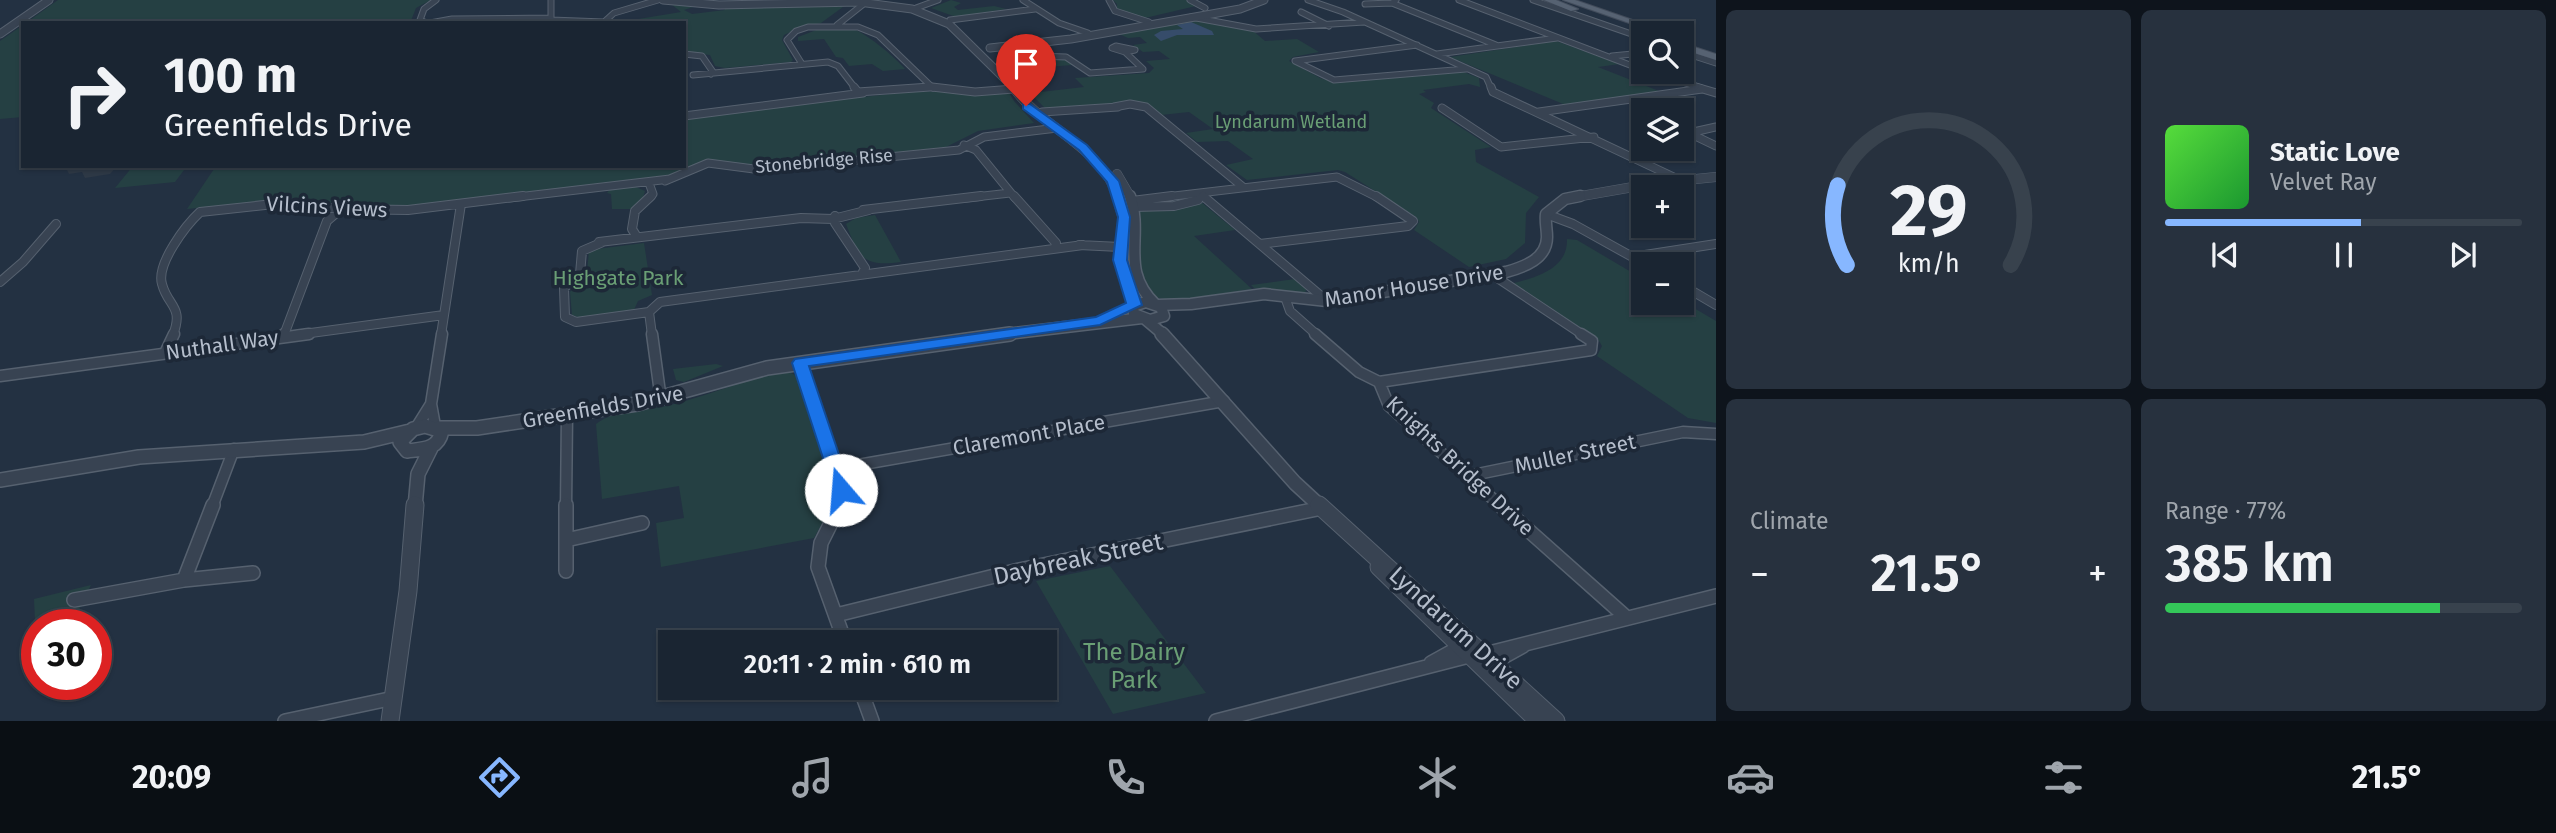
<!DOCTYPE html>
<meta charset="utf-8">
<style>
:root{--surface:#1a2532;--page:#27313e;--text:#f1f3f6;--muted:#9fa5ac;--line:#38424d;--accent:#87b7ff}
body{margin:0;font-family:"Fira Sans",sans-serif;background:var(--page);color:var(--text);height:100vh;display:flex;flex-direction:column;font-size:26px;white-space:nowrap}
*{box-sizing:border-box;margin:0}
p{font-size:23px;color:var(--muted)}
.icon{flex:none;width:38px;height:38px;fill:none;stroke:currentColor;stroke-width:2;stroke-linecap:round;stroke-linejoin:round}
.map{position:relative;flex:1;overflow:hidden}
.panel{display:flex;flex-direction:column;gap:10px;padding:10px;background:#0e141c;width:840px}
.panel>*{flex:none}
.hud{position:absolute;left:21px;top:21px;width:665px;height:147px;border-radius:0px;box-shadow:0 2px 5px #0004,0 0 0 2px var(--line);background:#1a2532;color:var(--text);overflow:hidden}
.fabs{position:absolute;left:1631px;top:21px;display:grid;gap:14px}
.fabs a{display:grid;place-items:center;width:63px;height:63px;border-radius:0px;background:var(--surface);box-shadow:0 2px 5px #0004,0 0 0 2px var(--line);font-size:35px}
.speed{position:absolute;left:21px;top:609px;display:flex;gap:14px;font-size:35px;font-weight:700;text-align:center}
.speed>*{display:grid;place-content:center;width:91px;height:91px;border-radius:50%;background:var(--surface);box-shadow:0 2px 5px #0004,0 0 0 2px var(--line);line-height:1}
.speed .limit{border:10px solid #d22;background:#fff;color:#111}
.pin{position:absolute;display:grid;place-items:center;width:60px;height:60px;color:#fff;margin:-72px -30px;border-radius:50% 50% 50% 0;rotate:-45deg;box-shadow:0 0 7px #0007}
.pin .icon{rotate:45deg}
.me{position:absolute;width:77px;margin:-38px;rotate:342deg;stroke-linejoin:round;filter:drop-shadow(0 0 5px #0008)}
.turn{display:flex;align-items:center;gap:24px;height:147px;padding:0 28px;font-size:32px}
.turn .icon{width:91px;height:91px;stroke-width:2.5}
.turn b{display:block;font-size:49px;line-height:60px}
.big{font-size:52px;font-weight:600;line-height:1.1}
.panel .widget{flex:1;display:flex;flex-direction:column;justify-content:center;gap:10px;min-width:0;padding:0 24px;border-radius:10px;background:var(--page)}
.panel .dial{align-items:center;gap:0}
.dial svg{height:182px;overflow:visible;fill:none;stroke:var(--line);stroke-width:7;stroke-linecap:round;text-anchor:middle}
.dial text{fill:var(--text);stroke:none}
.song{display:flex;align-items:center;gap:21px}
.cover{width:84px;height:84px;border-radius:10px;background:linear-gradient(135deg,hsl(110 70% 55%),hsl(130 70% 35%))}
.played{height:7px;border-radius:4px;background:linear-gradient(90deg,var(--accent) 55%,var(--line) 55%)}
.keys{display:flex;justify-content:space-around;direction:ltr}
.heat{display:flex;justify-content:space-between;align-items:center;font-size:38px;direction:ltr}
.charge{height:10px;border-radius:5px;background:linear-gradient(90deg,#34c759 77%,var(--line) 0)}
.panel .tiles{flex:1;display:grid;gap:10px;grid-template-columns:repeat(2,1fr)}
.trip{position:absolute;left:658px;top:630px;width:399px;height:70px;border-radius:0px;background:var(--surface);box-shadow:0 2px 5px #0004,0 0 0 2px var(--line);font-weight:600;line-height:70px;text-align:center}
.tabs{display:flex;height:112px;justify-content:space-around;align-items:center;background:#0a0f14;color:var(--muted)}
.tabs .icon{width:49px;height:49px}
.tabs .current{color:var(--accent)}
.tabs b{font-size:32px;color:var(--text)}
main{display:flex;flex:1;min-height:0}
.map>svg:first-child{display:block}
</style>
<main>
<div class="map">
<svg width="1716" height="721" viewBox="0 0 1716 721">
<rect width="100%" height="100%" fill="#233142"/>
<!-- green -->
<path fill="#254043" d="M58 0H431L416 8 410 23H26Z
M951 0 961 3 954 7 958 10 994 6 1006 9 956 17 931 8Z
M1113 0H1187L1196 6 1145 18 1117 9V4Z
M671 4 693 7 684 10 692 14 725 10 723 7 847 4 821 23 799 28 784 35 782 40 793 60 791 62 725 68 715 66 710 55 684 52V23H614L681 12Z
M1193 20 1252 30 1265 41 1297 39 1319 52 1293 57 1289 61 1320 78 1334 82 1461 71 1479 78 1480 87 1469 84 1423 90 1426 92 1419 94 1434 103 1431 108 1491 147 1475 150 1476 162 1539 197 1526 213 1525 243 1506 259 1469 267 1414 230 1419 222 1416 217 1345 172 1338 170 1247 180 1226 165 1253 159 1228 141 1197 142 1186 133 1213 129 1189 112 1161 115 1152 107 1138 103 1048 111 1033 96 1032 93 1084 87 1075 78 1149 73 1154 68 1146 61 1170 59 1159 51 1143 52 1133 45 1147 43 1140 37 1128 38 1119 34Z
M23 25V117L0 119V41Z
M850 28C864 31 895 57 905 69L883 71 872 64 849 66 843 58 836 57 824 39 798 41V37L819 29Z
M1556 41 1620 64 1598 67 1664 93 1568 106 1450 57Z
M1044 58H1064L1072 65 1047 67 1053 74C1038 76 1026 80 1015 68L1029 67 1026 62Z
M920 91 982 94 1008 91 1014 101 1034 123 978 131 946 147 768 166 707 160 670 176 422 206 351 207 280 200 187 209 216 166H684V119L710 113Z
M133 166H187L175 182 115 188Z
M636 187 645 191 643 198 631 209H612L611 194 607 193 610 189Z
M1201 202 1235 230 1194 236 1252 289 1175 301 1153 297 1140 271 1137 210Z
M875 215 901 262C863 267 859 258 846 224L856 218Z
M1567 239 1577 240 1643 279V303L1682 301 1716 321V423L1688 418 1597 356 1602 346 1598 339 1515 286 1514 283C1538 277 1568 268 1567 239Z
M644 243 652 295 638 301 634 310 581 318 572 315 570 292 587 273 589 250Z
M1295 279 1306 289 1305 295 1254 288 1251 285Z
M716 364 723 366 684 382 676 380 673 369Z
M787 371 799 377 833 492V503L814 538 661 567 656 523 684 518 679 486 602 499 596 424C617 408 649 411 674 404 712 394 748 378 787 371Z
M1110 566 1206 693 1113 714 1036 581Z
M91 585 77 614 35 621 34 599Z"/>
<!-- water -->
<path fill="#364c6a" d="M1191 22 1212 31 1214 35H1177L1161 41 1154 35 1161 31 1183 29 1177 25Z"/>
<g fill="none" stroke-linecap="round" stroke-linejoin="round">
<defs>
<path id="minor-far4" d="M551 0V20L604 22 614 13 658 0
M1023 0 1059 23 1088 33
M1109 0 1115 11 1149 22
M1190 0 1205 8
M1308 0 1343 12 1486 77 1491 88
M1396 0 1392 3 1496 45
M1459 0 1643 70
M1533 0 1643 38
M1365 4 1392 3
M916 8 938 0
M1301 12 1329 26
M1191 17 1256 29 1364 22
M950 20 1035 9
M426 23 420 20 424 9 436 0
M430 23 452 19 551 18
M837 25 866 2
M1021 44 1037 56 1066 57 1090 73 1143 69 1125 52
M1417 45 1295 61 1334 80 1466 69
M1116 46 1135 50 1125 52 1112 48Z
M1682 52 1716 63
M684 54 702 56 713 72 711 74
M1437 54 1557 38
M1612 56 1643 53
M802 64 787 40 796 31 808 27H858L878 35 933 88
M1649 72 1702 88
M693 75 828 62 838 66 855 88
M909 88 930 87"/>
<path id="minor-far3" d="M854 87 858 92 930 87
M932 87 975 92 1014 89
M1491 87 1493 92 1680 180
M1696 87 1716 93
M1114 107 1130 104 1146 107 1243 187
M1442 108 1501 147 1594 137
M1042 112 1118 107
M1539 112 1702 89
M684 116 863 93
M1716 127 1689 133 1716 146
M964 145 976 150 1015 198
M665 181 708 163 754 169 778 168 959 150 984 137 1057 128
M1201 195 1205 198
M509 198 670 179
M649 198 653 194 649 183
M966 198 1010 193
M1157 198 1337 177 1379 198"/>
<path id="minor-far2" d="M1014 196 1056 243 1055 247
M1203 196 1327 301
M1132 201 1172 196
M1134 207 1174 206 1198 200
M863 210 981 196
M1546 214 1573 224 1645 264
M835 216V223L865 268 863 272
M637 237 632 229 635 211 651 196
M599 242 801 218 833 219 869 210
M603 242 582 251 580 274 564 288 565 317 576 322 649 312
M1260 244 1408 226 1413 221 1376 196
M1079 245 1120 247
M1632 257 1716 244
M1493 275 1583 335
M0 282 23 262 56 224
M1682 285 1716 305
M1285 297 1290 311 1317 335
M173 335C184 306 168 307 162 284 156 264 186 225 200 212L283 203 341 209 408 210 523 196
M284 335 327 221 341 209
M296 335 444 315
M441 335 461 204
M652 335 649 312 660 302 1083 245"/>
<path id="minor-far1" d="M652 334 661 400
M1315 334 1359 372 1379 382 1389 406 1502 507
M283 337 284 334
M165 353 174 334
M800 363 843 499 839 507
M0 376 309 334
M1379 382 1591 350 1592 341 1581 334
M435 426 431 404 442 334
M416 428 431 404
M835 469 1224 401
M1468 476 1683 432 1716 434
M212 507 234 449
M566 507 567 415"/>
<path id="minor" d="M840 505 821 543 818 567 845 642
M1500 505 1627 618
M566 540 642 523
M566 571V505
M184 580 213 505
M74 600 184 580 253 573
M836 615 1019 570 1322 508
M1485 654 1716 596
M1494 662 1523 646
M1431 663 1460 647
M860 688 872 721
M285 721 394 698
M1216 721 1469 656"/>
<path id="tertiary-far4" d="M663 0 719 5 859 2 912 9 949 24 1014 88
M0 34 49 0
M990 48 1071 39 1240 9 1264 0"/>
<path id="tertiary-far3" d="M1013 87C1042 129 1102 146 1118 198
M1117 174 1131 198
M1570 198 1656 183 1716 177"/>
<path id="tertiary-far2" d="M1118 196 1124 217 1120 260 1134 305
M1130 196C1144 237 1119 269 1155 304
M1146 302 1161 307 1164 316 1150 320 1134 314 1133 306Z
M1157 305 1191 304 1264 294 1327 301 1506 272C1524 267 1547 259 1547 237 1547 229 1545 222 1546 214L1565 199 1580 196
M1145 319 1164 335
M998 335 1142 318"/>
<path id="tertiary-far1" d="M1162 334 1295 483 1321 507
M425 426 442 431C438 450 423 449 407 451L400 442 413 429Z
M439 428H477L637 404 767 368 1010 334
M0 480 139 457 364 442 410 431
M415 507 418 474 431 448"/>
<path id="tertiary" d="M1319 505 1556 721
M1379 567 1538 721
M390 721 408 591 415 505"/>
<path id="primary" d="M1544 0H1556L1578 9 1571 11Z
M1563 0H1575L1670 33H1658Z
M1682 43 1716 54V60L1682 49Z"/>
</defs>
<!-- minor-far4 casing -->
<use href="#minor-far4" stroke="#56616f" stroke-width="7"/>
<!-- minor-far3 casing -->
<use href="#minor-far3" stroke="#56616f" stroke-width="9"/>
<!-- minor-far2 casing -->
<use href="#minor-far2" stroke="#56616f" stroke-width="10"/>
<!-- minor-far1 casing -->
<use href="#minor-far1" stroke="#56616f" stroke-width="13"/>
<!-- minor casing -->
<use href="#minor" stroke="#56616f" stroke-width="16"/>
<!-- tertiary-far4 casing -->
<use href="#tertiary-far4" stroke="#56616f" stroke-width="9"/>
<!-- tertiary-far3 casing -->
<use href="#tertiary-far3" stroke="#56616f" stroke-width="10"/>
<!-- tertiary-far2 casing -->
<use href="#tertiary-far2" stroke="#56616f" stroke-width="13"/>
<!-- tertiary-far1 casing -->
<use href="#tertiary-far1" stroke="#56616f" stroke-width="16"/>
<!-- tertiary casing -->
<use href="#tertiary" stroke="#56616f" stroke-width="19"/>
<!-- primary casing -->
<use href="#primary" stroke="#424c5b" stroke-width="2"/>
<!-- minor-far4 -->
<use href="#minor-far4" stroke="#384352" stroke-width="5"/>
<!-- minor-far3 -->
<use href="#minor-far3" stroke="#384352" stroke-width="7"/>
<!-- minor-far2 -->
<use href="#minor-far2" stroke="#384352" stroke-width="8"/>
<!-- minor-far1 -->
<use href="#minor-far1" stroke="#384352" stroke-width="10"/>
<!-- minor -->
<use href="#minor" stroke="#384352" stroke-width="13"/>
<!-- tertiary-far4 -->
<use href="#tertiary-far4" stroke="#384352" stroke-width="7"/>
<!-- tertiary-far3 -->
<use href="#tertiary-far3" stroke="#384352" stroke-width="9"/>
<!-- tertiary-far2 -->
<use href="#tertiary-far2" stroke="#384352" stroke-width="10"/>
<!-- tertiary-far1 -->
<use href="#tertiary-far1" stroke="#384352" stroke-width="13"/>
<!-- tertiary -->
<use href="#tertiary" stroke="#384352" stroke-width="17"/>
<!-- primary -->
<use href="#primary" fill="#566272" fill-rule="evenodd"/>
</g>
<!-- shaded-wall -->
<path fill="#2e3946" d="M65 166H117L110 174 85 178 82 172 69 174Z"/>
<!-- route -->
<path fill="#1a73e8" stroke="#114b97" stroke-width="2" d="M1023 104H1030L1087 145 1119 181 1130 217 1127 260 1142 305 1100 325 809 366 851 490 841 497 835 495 792 363 795 359 1096 317 1126 303 1113 260 1118 217 1107 182 1079 150 1023 109Z"/>
<g text-anchor="middle" stroke-width="7" stroke-linejoin="round" paint-order="stroke">
<!-- far-park labels -->
<g font-size="18" fill="#6a9f75" stroke="#1d2837">
<text x="1291" y="128">Lyndarum Wetland</text>
</g>
<!-- far-street labels -->
<g font-size="18" fill="#b5becc" stroke="#1d2837">
<text transform="translate(824 161) rotate(-5)" y="6">Stonebridge Rise</text>
</g>
<!-- street labels -->
<g font-size="21" fill="#b5becc" stroke="#1d2837">
<text transform="translate(327 207) rotate(3)" y="7">Vilcins Views</text>
<text transform="translate(1414 286) rotate(-9)" y="7">Manor House Drive</text>
<text transform="translate(222 345) rotate(-8)" y="7">Nuthall Way</text>
<text transform="translate(603 407) rotate(-10)" y="7">Greenfields Drive</text>
<text transform="translate(1029 435) rotate(-10)" y="7">Claremont Place</text>
<text transform="translate(1575 454) rotate(-12)" y="7">Muller Street</text>
<text transform="translate(1460 466) rotate(43)" y="7">Knights Bridge Drive</text>
</g>
<!-- park labels -->
<g font-size="21" fill="#6a9f75" stroke="#1d2837">
<text x="618" y="285">Highgate Park</text>
</g>
<!-- near-street labels -->
<g font-size="24" fill="#b5becc" stroke="#1d2837">
<text transform="translate(1078 559) rotate(-12)" y="8">Daybreak Street</text>
<text transform="translate(1456 628) rotate(42)" y="8">Lyndarum Drive</text>
</g>
<!-- near-park labels -->
<g font-size="24" fill="#6a9f75" stroke="#1d2837">
<text x="1134" y="660">The Dairy<tspan x="1134" dy="28">Park</tspan></text>
</g>
</g>
</svg>
<div class="fabs">
<a><svg class="icon" aria-label="search" viewBox="0 0 24 24"><circle cx="10" cy="10" r="6"/><path d="M15 15l6 6"/></svg></a>
<a><svg class="icon" aria-label="layers" viewBox="0 0 24 24"><path d="M12 4l9 5-9 5-9-5zM3 14l9 5 9-5"/></svg></a>
<a>+</a>
<a>−</a>
</div>
<div class="speed"><div class="limit">30</div></div>
<div class="pin" style="left:1026px;top:106px;background:#d93025"><svg class="icon" aria-label="arrive" viewBox="0 0 24 24"><path d="M6 21V4h12l-3 4 3 4H6"/></svg></div>
<svg class="me" style="left:841px;top:490px" viewBox="-20 -20 40 40"><circle r="19" fill="#fff"/><path d="M0-13L10 11 0 6-10 11z" fill="#1a73e8"/></svg>
<div class="trip">20:11 · 2 min · 610 m</div>
<div class="hud">
<div class="turn"><svg class="icon" aria-label="right" viewBox="0 0 24 24"><path d="M7 20v-9h11M14 6l5 5-5 5"/></svg><div><b>100 m</b>Greenfields Drive</div></div>
</div>
</div>
<section class="panel">
<div class="tiles">
<div class="widget dial"><svg viewBox="0 0 100 80">
<path d="M14 69A42 42 0 1 1 86 69"/>
<path d="M14 69A42 42 0 0 1 10 34" stroke="#87b7ff"/>
<text x="50" y="56" font-size="32" font-weight="700">29</text>
<text x="50" y="72" font-size="11">km/h</text>
</svg></div>
<div class="widget">
<div class="song"><i class="cover"></i><div><b>Static Love</b><p>Velvet Ray</p></div></div>
<div class="played"></div>
<div class="keys"><svg class="icon" aria-label="previous" viewBox="0 0 24 24"><path d="M18 5L8 12l10 7zM5 5v14"/></svg><svg class="icon" aria-label="pause" viewBox="0 0 24 24"><path d="M8 5v14M16 5v14"/></svg><svg class="icon" aria-label="next" viewBox="0 0 24 24"><path d="M6 5l10 7-10 7zM19 5v14"/></svg></div>
</div>
<div class="widget"><p>Climate</p>
<div class="heat"><a>−</a><b class="big">21.5°</b><a>+</a></div>
</div>
<div class="widget"><p>Range · 77%</p><b class="big">385 km</b><div class="charge"></div></div>
</div>
</section>
</main>
<nav class="tabs">
<b>20:09</b>
<svg class="icon current" aria-label="directions" viewBox="0 0 24 24"><path d="M12 3l9 9-9 9-9-9zM9 14v-3h6M13 9l2 2-2 2"/></svg>
<svg class="icon" aria-label="music" viewBox="0 0 24 24"><path d="M9 18V5l10-2v13"/><circle cx="6" cy="18" r="3"/><circle cx="16" cy="16" r="3"/></svg>
<svg class="icon" aria-label="phone" viewBox="0 0 24 24"><path d="M5 4h4l2 5-3 2q2 4 5 5l2-3 5 2v4C11 20 4 13 5 4z"/></svg>
<svg class="icon" aria-label="climate" viewBox="0 0 24 24"><path d="M12 3v18M4 7l16 10M4 17L20 7"/></svg>
<svg class="icon" aria-label="car" viewBox="0 0 24 24"><path d="M5 17H2v-5l4-1 3-4h7l3 4 3 1v5h-3M9 17h6M6 11h13"/><circle cx="7" cy="17" r="2"/><circle cx="17" cy="17" r="2"/></svg>
<svg class="icon" aria-label="filters" viewBox="0 0 24 24"><path d="M4 7h16M4 17h16"/><circle cx="9" cy="7" r="2"/><circle cx="15" cy="17" r="2"/></svg>
<b>21.5°</b>
</nav>
